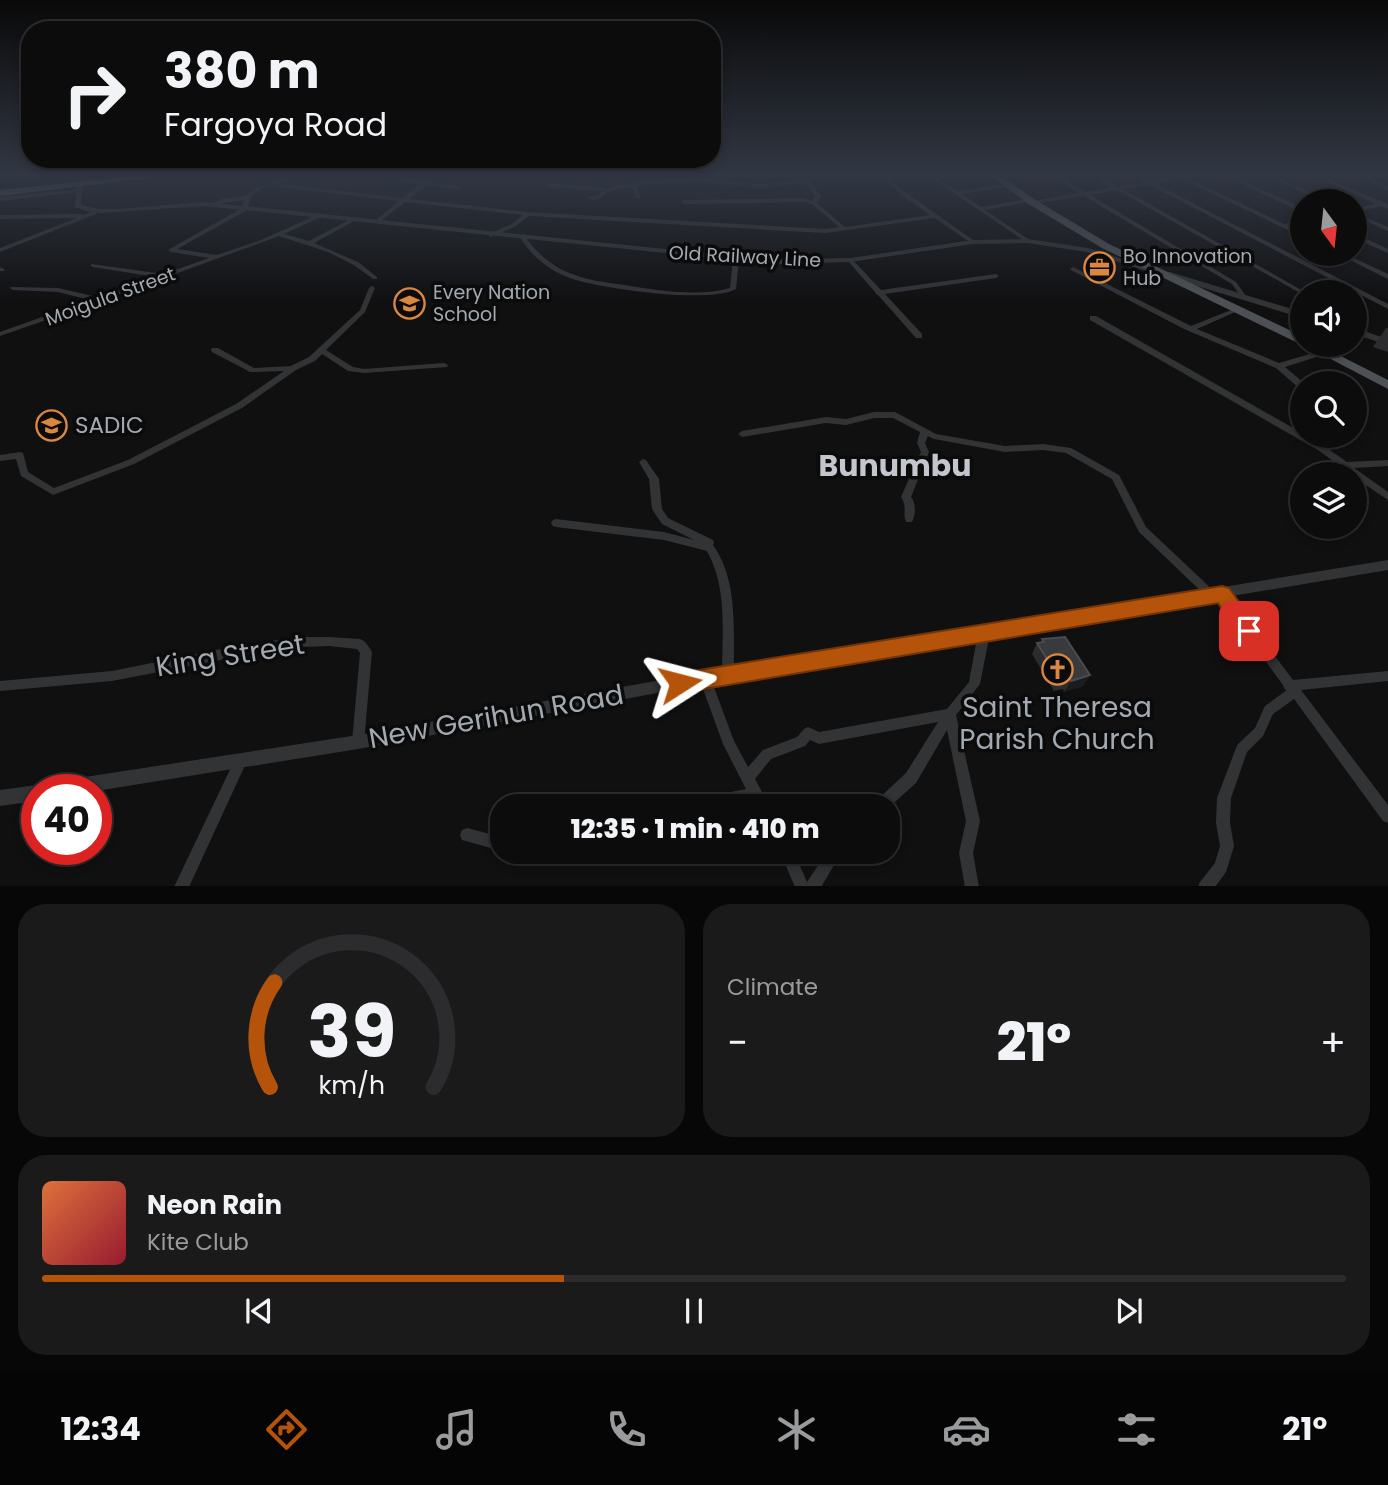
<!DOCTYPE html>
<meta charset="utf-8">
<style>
:root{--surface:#0c0c0d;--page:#1a1a1b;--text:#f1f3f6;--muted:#9a9b9d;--line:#2c2c2e;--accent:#b45309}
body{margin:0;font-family:Poppins,sans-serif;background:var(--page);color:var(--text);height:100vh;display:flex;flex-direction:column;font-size:26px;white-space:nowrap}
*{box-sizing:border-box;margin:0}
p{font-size:23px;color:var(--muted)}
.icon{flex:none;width:38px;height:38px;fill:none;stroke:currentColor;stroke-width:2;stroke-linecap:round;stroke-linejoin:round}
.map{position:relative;height:886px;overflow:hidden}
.sheet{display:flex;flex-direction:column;gap:18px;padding:18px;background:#070707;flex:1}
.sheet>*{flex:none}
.banner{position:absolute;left:21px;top:21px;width:700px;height:147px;border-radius:28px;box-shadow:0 4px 10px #0003,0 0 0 2px var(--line);background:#0c0c0d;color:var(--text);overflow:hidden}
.needle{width:46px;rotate:165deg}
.buttons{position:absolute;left:1290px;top:189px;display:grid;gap:14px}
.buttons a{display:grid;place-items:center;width:77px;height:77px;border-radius:50%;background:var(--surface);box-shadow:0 4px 10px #0003,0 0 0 2px var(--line);font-size:35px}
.speed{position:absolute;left:21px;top:774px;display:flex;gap:14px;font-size:35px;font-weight:700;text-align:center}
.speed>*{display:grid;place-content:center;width:91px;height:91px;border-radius:50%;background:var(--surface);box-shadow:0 4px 10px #0003,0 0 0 2px var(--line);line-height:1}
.speed .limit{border:10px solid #d22;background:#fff;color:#111}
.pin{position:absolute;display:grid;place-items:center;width:60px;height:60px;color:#fff;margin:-30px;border-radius:14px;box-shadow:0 4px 10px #0006}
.me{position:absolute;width:77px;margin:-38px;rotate:81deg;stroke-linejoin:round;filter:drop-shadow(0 0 5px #0008)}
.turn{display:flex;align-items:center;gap:24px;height:147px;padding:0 28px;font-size:32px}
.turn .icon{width:91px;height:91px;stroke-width:2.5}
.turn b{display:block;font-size:49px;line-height:60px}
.big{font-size:52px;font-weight:800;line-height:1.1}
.sheet .widget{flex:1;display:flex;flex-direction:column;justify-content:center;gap:10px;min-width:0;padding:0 24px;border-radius:28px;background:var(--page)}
.sheet .dial{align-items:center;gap:0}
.dial svg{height:182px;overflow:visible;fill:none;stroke:var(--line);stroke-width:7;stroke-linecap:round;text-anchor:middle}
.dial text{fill:var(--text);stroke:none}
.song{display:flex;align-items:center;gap:21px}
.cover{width:84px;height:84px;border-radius:10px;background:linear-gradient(135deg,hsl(20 70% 55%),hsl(350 70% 35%))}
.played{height:7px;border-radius:4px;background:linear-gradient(90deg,var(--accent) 40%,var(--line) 40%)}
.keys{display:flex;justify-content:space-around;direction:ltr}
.heat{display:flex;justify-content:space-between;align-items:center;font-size:38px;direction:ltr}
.sheet .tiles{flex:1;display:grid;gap:18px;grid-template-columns:1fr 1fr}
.widget:last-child{grid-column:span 2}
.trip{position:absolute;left:490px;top:794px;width:410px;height:70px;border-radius:28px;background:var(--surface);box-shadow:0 4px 10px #0003,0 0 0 2px var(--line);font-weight:800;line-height:70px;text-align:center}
.tabs{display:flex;height:112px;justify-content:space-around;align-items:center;background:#050505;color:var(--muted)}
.tabs .icon{width:49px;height:49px}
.tabs .selected{color:var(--accent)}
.tabs b{font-size:32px;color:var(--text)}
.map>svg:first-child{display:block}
</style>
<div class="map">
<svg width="1388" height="887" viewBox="0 0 1388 887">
<rect width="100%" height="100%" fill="#101011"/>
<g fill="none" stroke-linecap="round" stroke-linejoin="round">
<!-- minor -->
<path fill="#313335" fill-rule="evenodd" d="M293 176H302L278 184 402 198 420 184 373 176H389L423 181 429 176H435L429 182 459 186 462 188 459 190 426 185 409 199 528 212 825 229 839 227 812 204 804 202 684 204 681 202 684 200 804 198 812 201 815 196 806 183 759 188 701 182 651 184 637 186 641 197 640 198H636L632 187C625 188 614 189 608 192 598 198 601 202 587 198L588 197 598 195 603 191 549 187 546 185 549 183 607 188 651 180 701 178 759 184 804 180 802 178 805 176 807 177 821 196 817 203 845 227 930 215 895 190 884 176H889L899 188 976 242 971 243 935 218 825 233 529 216 516 226 491 237 489 236V234L512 224 523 215 405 202 378 223 375 221 376 220 399 201 270 186 261 189 251 197 248 207 250 208 249 209 177 249 217 255 261 240 317 215H321V217L284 234 309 241 354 217 356 218V220L314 243 358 262 377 277V279H373L354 265 328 252 279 236 101 301 0 336V332L90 300 58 292 13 290 10 288 11 287 58 288 97 297 156 277 93 267 91 266V264L164 274 209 258 171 252 168 250 242 208 244 200 223 203 213 207 210 205 211 204 222 199 245 196 257 187Z
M929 176H935L957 191 1008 184 1009 185 1006 187 961 194 981 207 1029 199V201L1027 202 985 210 1031 241 1026 242Z
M1052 176H1059L1085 192 1112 188 1093 176H1100L1118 187 1146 182 1136 176H1143L1152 181 1179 176H1193L1188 178 1284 224 1302 221V225L1290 227 1302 233V237L1182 179 1156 184 1388 304V309L1150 185 1123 189 1305 292 1300 293 1117 190 1090 195 1236 282 1246 296 1243 298 1241 297 1232 284 1084 196 1031 204 1030 203 1033 201 1079 193Z
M1225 176H1232L1302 208V212Z
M1268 176H1275L1329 201H1322Z
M1315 176H1322L1385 203 1388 205V209L1381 206 1354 212V208L1376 204Z
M1358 176H1366L1388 186V190Z
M78 189 81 191 80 192 0 201V197Z
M94 211 97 213 96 214 0 252V248L77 218 0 219V215L80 214 83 215Z
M1354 212 1388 227V231L1354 216Z
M1354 233 1388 249V253L1354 238Z
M521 236H525C536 253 555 269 575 275 588 280 603 282 617 284 651 289 697 298 730 288L733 259 736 257 739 259 736 289C709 304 601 289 570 278 550 271 530 255 520 237Z
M1338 254H1345L1388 274V279Z
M850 258 852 259 881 290 996 274 999 276 996 278 885 294 922 334V338H916L878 295 876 294 875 292 848 261 847 260Z
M0 267 4 269V271H0Z
M1073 267 1191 326 1236 308H1240V310L1197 329 1279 363 1323 350 1327 352 1326 354 1285 367 1304 383H1302V388H1299L1276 368 1184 329 1071 270 1070 269Z
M372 286 375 288 365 312 326 350 353 367 364 369 444 363 448 365 447 367 364 373 348 371 322 354 315 361 296 370 242 408 134 464 53 495 21 476 16 459 0 461V455L20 452 23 453 28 472 54 488 128 460 236 404 284 371 250 372 212 352 211 350 212 348H218L254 368 291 366 309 357 360 310 369 288Z
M1090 316H1096L1302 433V436H1306L1324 446 1347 462 1388 460V466L1354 468 1388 492V500L1354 477V474H1351L1318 450 1090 320Z
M1354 320 1369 333V337H1363L1354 327Z
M874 412H895L936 434 1005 446 1043 444 1071 448 1119 475 1146 527 1217 594 1218 591 1222 590 1226 591 1293 680 1388 671V681L1301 690 1388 805V823L1383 821 1294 699 1273 714 1263 736 1247 752 1231 798 1230 823 1234 846 1226 872 1215 887H1198L1200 882 1215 863 1220 846 1216 823 1217 798 1236 748 1238 744 1255 728 1265 706 1287 690H1285L1283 685 1217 595 1216 598 1212 599 1208 598 1139 532 1112 479 1066 453 1043 450 1005 452 934 439 928 436 925 443 929 452 911 497C916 503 916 514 912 522H906C902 512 908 508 901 497L921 452 917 443 920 432 893 418H874L846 425 826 423 742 437 738 434 742 431 826 417 846 419Z
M643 459 646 460 659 479 662 509 668 518 713 540 714 543 713 545C739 582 733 631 734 675L732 679 728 680 724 679 722 675C722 633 728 589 707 551L664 540 556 527 553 526 551 523 553 520 556 519 664 532 694 540 662 524 652 509 649 479 639 462Z
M984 628 988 630 990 633 980 684 956 715 980 821 973 853 979 887H965L959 853 966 821 947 730 916 783 887 809V807H873L875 802 906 773 938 722 819 744 810 740 805 746 771 759 755 779 770 807H756L752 800 723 807H683L685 802 690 800 746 789 723 744 699 678 701 674 705 673 709 674 734 741 748 767 763 750 797 737 804 729 808 727 819 732 947 709 969 682 978 633 980 630Z
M298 637H329L360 639C366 641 369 647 372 652L364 742 362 746 358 748 354 746 352 742 360 653 357 649 329 646 298 647 267 651 112 681 0 691V681L112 671 236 646Z
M241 755 246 757 247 761 189 887H174L236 757Z
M467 828 502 837V851L462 840 460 835 462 830Z
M780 852H794L807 882 827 852H842L821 887H795Z"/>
<!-- tertiary -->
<path fill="#313335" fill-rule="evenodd" d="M77 184 82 185 81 205 100 209H118L204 202 774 260 850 258 973 240 1028 239 1088 248 1156 270 1152 272H1149L1087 252 1028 243 973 244 850 262 774 264 204 206 100 213 86 211 75 207Z
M1164 272H1170L1302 312V318L1164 276Z
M1354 328 1388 339V345L1354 334Z
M1388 560V570L705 684 358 749 96 791V789H51L53 783 59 781 358 735 705 672Z
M37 785 43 789H37V801L0 806V790Z"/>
<!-- primary -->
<path fill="#4d5054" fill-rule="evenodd" d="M991 176H1001L1034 199 1109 244 1302 336V345L1102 248 1027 203Z
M1304 345H1319L1388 380V389Z"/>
<!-- trunk -->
<path fill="#56585d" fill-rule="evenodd" d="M133 176H165L0 196V190Z"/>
</g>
<!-- wall -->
<path fill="#2c2c2f" d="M1386 328H1388V352L1373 347Z
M1042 639 1090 675 1083 686 1064 692 1063 689 1054 691 1032 654 1037 643H1040Z"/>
<!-- shaded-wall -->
<path fill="#1b1b1d" d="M1090 675 1083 686 1064 692 1071 681Z"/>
<!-- building -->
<path fill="#393a3d" stroke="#494b4f" stroke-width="2" d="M1065 637 1090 675 1071 681 1069 679 1060 680 1037 643 1044 642 1042 639Z"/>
<!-- sky -->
<linearGradient id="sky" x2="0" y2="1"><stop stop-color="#090909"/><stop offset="0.58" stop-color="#313743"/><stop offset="1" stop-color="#313743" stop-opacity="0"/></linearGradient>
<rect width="1388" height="301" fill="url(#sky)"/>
<!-- route -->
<path fill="#b45309" stroke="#753606" stroke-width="2" d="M1222 586 1229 588 1256 625 1259 631 1256 637C1238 643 1227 616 1218 603L680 693 672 690 669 683 672 676 680 673Z"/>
<!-- icons -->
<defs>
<symbol id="office-ring" viewBox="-11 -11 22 22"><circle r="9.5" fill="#0b0b0c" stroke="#db873d" stroke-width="1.5"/><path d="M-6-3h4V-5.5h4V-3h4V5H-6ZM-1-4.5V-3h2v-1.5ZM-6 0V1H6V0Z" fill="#db873d"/></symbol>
<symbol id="school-ring" viewBox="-11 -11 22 22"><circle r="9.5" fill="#0b0b0c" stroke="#db873d" stroke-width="1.5"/><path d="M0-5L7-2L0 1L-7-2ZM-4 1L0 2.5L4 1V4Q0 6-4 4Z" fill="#db873d"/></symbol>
<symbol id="university-ring" viewBox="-11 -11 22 22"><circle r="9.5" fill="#0b0b0c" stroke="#db873d" stroke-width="1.5"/><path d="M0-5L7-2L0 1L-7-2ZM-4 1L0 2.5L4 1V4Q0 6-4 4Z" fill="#db873d"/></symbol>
<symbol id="church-ring" viewBox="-11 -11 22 22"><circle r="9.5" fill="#0b0b0c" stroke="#db873d" stroke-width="1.5"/><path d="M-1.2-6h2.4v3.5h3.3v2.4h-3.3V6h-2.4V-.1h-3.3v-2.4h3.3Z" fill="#db873d"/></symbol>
</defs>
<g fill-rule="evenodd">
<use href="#office-ring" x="1082" y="250" width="35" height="35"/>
<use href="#school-ring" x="392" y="286" width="35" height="35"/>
<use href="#university-ring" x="34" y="408" width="35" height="35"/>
<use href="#church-ring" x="1040" y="652" width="35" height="35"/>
</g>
<g text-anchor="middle" stroke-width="7" stroke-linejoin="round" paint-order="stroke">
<!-- far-street labels -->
<g font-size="19" fill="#a2a9b0" stroke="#0b0b0c">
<text transform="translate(745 256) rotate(3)" y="7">Old Railway Line</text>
<text transform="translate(110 296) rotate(-20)" y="7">Moigula Street</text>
</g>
<!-- far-poi labels -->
<g font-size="19" fill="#a2a9b0" stroke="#0b0b0c" text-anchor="start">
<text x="1123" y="263">Bo Innovation<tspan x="1123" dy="22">Hub</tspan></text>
<text x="433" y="299">Every Nation<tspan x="433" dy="22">School</tspan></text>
</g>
<!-- poi labels -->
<g font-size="23" fill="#a2a9b0" stroke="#0b0b0c" text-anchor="start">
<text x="75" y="433">SADIC</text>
</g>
<!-- near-street labels -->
<g font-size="28" fill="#a2a9b0" stroke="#0b0b0c">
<text transform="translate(230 655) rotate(-9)" y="10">King Street</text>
<text transform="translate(496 716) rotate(-10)" y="10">New Gerihun Road</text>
</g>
<!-- near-poi labels -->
<g font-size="28" fill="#a2a9b0" stroke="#0b0b0c">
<text x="1057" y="717">Saint Theresa<tspan x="1057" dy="32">Parish Church</tspan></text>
</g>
<!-- district labels -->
<g font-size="30" font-weight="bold" fill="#c3c7cd" stroke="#0b0b0c">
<text x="895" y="476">Bunumbu</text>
</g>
</g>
</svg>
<div class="buttons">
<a><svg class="needle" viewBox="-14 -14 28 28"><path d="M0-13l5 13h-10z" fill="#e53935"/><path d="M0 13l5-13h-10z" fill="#9a9b9d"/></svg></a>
<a><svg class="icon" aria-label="sound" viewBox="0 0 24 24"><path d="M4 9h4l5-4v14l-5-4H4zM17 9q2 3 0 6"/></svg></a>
<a><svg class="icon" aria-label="search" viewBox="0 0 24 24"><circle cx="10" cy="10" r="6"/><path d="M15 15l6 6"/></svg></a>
<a><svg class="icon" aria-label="layers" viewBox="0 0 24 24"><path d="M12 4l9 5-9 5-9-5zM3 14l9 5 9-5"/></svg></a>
</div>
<div class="speed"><div class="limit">40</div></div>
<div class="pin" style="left:1249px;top:631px;background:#d93025"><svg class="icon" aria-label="arrive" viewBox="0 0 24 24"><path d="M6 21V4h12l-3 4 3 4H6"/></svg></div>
<svg class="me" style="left:680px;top:683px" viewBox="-20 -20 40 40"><path d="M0-17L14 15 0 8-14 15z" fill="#b45309" stroke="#fff" stroke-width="4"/></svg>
<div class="trip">12:35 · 1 min · 410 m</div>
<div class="banner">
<div class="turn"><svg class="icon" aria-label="right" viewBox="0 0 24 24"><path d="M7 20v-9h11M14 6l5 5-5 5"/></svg><div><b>380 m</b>Fargoya Road</div></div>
</div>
</div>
<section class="sheet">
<div class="tiles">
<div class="widget dial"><svg viewBox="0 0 100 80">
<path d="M14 69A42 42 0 1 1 86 69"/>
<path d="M14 69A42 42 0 0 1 16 23" stroke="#b45309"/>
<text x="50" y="56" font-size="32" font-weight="700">39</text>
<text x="50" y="72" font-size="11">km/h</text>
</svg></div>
<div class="widget"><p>Climate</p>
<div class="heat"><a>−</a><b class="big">21°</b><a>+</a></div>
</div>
<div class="widget">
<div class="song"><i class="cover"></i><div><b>Neon Rain</b><p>Kite Club</p></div></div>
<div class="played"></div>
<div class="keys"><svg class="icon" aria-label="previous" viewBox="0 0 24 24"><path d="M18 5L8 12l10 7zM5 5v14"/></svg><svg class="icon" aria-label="pause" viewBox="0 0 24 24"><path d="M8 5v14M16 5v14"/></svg><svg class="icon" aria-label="next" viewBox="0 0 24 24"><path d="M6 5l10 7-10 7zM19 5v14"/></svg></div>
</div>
</div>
</section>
<nav class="tabs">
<b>12:34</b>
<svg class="icon selected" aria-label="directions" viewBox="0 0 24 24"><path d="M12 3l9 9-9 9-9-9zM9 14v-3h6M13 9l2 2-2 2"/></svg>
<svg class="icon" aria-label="music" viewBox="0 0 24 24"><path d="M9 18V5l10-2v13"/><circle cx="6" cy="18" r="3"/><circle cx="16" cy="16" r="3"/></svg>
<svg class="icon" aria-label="phone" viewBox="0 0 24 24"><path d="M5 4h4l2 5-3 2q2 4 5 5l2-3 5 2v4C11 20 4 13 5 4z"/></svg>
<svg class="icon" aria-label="climate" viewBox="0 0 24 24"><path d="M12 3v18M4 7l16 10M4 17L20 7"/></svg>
<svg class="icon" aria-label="car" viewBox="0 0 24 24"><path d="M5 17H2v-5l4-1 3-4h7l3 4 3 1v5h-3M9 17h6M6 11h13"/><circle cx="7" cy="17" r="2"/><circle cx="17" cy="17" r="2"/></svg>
<svg class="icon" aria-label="filters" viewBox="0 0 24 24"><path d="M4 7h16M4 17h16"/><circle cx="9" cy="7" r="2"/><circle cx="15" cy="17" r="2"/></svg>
<b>21°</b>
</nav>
